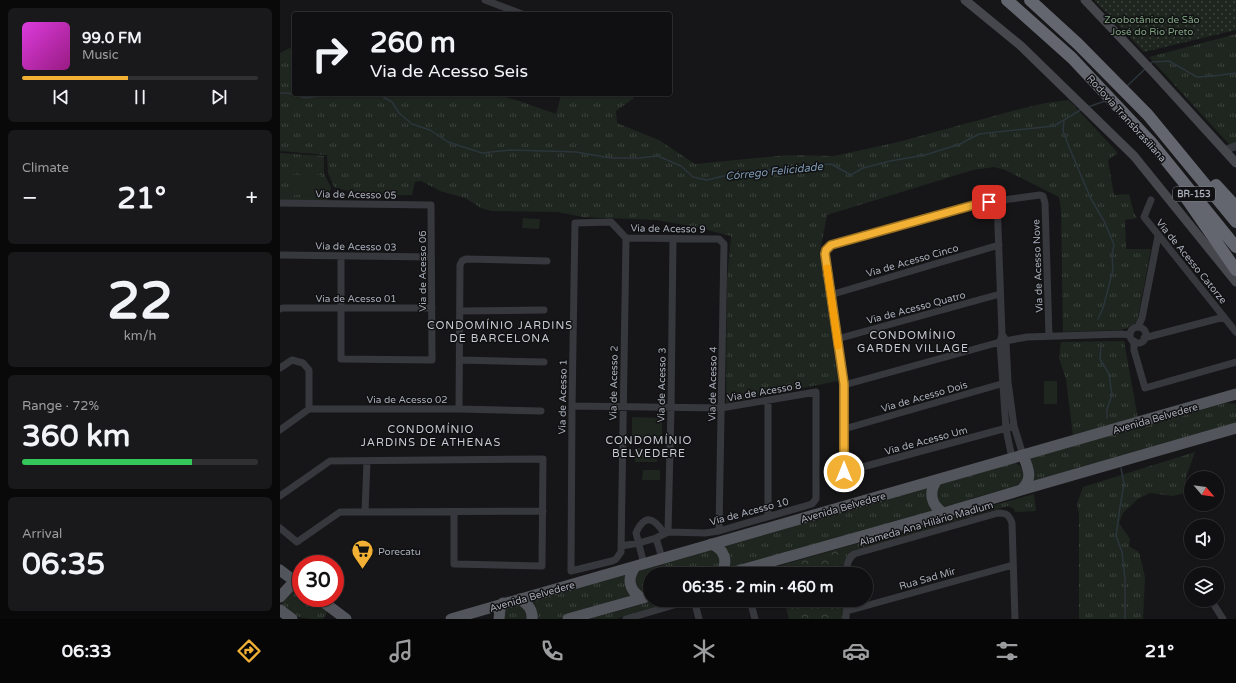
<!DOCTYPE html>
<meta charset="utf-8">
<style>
:root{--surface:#101012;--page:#19191b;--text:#f1f3f6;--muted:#9c9d9f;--line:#303032;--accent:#f2b134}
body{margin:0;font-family:"Varela Round",sans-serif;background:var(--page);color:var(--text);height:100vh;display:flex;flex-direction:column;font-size:15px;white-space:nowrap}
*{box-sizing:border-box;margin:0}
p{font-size:13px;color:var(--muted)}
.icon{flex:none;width:22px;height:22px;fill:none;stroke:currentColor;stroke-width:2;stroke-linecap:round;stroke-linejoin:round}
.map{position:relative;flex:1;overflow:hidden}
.drawer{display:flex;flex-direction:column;gap:8px;padding:8px;background:#09090a;width:280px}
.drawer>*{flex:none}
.guide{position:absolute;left:12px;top:12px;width:380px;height:84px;border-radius:4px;box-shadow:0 1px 3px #0004,0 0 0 1px var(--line);background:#101012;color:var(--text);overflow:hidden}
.needle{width:26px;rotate:119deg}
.fabs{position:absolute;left:904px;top:471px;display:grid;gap:8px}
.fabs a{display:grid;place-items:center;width:40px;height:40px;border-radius:50%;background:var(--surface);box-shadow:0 1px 3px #0004,0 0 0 1px var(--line);font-size:20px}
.speed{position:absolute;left:12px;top:555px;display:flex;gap:8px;font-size:20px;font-weight:700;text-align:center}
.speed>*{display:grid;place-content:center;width:52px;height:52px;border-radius:50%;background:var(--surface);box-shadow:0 1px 3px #0004,0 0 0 1px var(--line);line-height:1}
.speed .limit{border:6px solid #d22;background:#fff;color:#111}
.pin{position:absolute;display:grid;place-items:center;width:34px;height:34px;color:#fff;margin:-17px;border-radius:8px;box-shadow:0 2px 6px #0006}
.me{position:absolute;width:44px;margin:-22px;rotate:0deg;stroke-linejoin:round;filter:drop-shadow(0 0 3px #0008)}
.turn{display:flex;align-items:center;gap:14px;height:84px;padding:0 12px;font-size:18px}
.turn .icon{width:52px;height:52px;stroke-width:2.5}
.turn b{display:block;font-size:28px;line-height:34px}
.big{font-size:30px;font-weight:700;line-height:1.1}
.drawer .card{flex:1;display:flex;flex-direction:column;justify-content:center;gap:6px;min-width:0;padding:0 14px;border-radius:6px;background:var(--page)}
.drawer .dial{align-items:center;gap:0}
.dial b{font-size:52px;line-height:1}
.song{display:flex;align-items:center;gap:12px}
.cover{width:48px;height:48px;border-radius:6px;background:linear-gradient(135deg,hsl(300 70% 55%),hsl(310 70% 35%))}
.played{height:4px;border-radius:2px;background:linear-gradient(90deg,var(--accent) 45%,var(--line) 45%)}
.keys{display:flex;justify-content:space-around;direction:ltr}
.heat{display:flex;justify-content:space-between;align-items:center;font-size:22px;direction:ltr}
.charge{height:6px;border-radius:3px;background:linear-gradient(90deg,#34c759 72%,var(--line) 0)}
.trip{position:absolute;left:363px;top:567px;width:230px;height:40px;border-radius:20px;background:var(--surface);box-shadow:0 1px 3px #0004,0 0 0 1px var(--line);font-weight:700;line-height:40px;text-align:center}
.menu{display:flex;height:64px;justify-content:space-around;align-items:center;background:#060607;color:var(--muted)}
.menu .icon{width:28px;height:28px}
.menu .on{color:var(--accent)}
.menu b{font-size:18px;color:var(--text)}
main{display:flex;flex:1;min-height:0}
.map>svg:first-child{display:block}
</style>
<main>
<section class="drawer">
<div class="card">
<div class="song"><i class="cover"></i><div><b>99.0 FM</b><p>Music</p></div></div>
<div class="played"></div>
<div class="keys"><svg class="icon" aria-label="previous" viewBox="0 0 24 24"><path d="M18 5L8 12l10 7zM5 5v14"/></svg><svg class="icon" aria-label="pause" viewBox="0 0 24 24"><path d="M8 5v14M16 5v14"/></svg><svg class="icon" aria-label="next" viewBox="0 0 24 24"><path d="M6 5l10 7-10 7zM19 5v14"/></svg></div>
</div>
<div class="card"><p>Climate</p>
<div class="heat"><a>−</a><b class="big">21°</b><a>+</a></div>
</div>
<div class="card dial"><b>22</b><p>km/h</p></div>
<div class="card"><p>Range · 72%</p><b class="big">360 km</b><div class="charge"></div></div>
<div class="card"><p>Arrival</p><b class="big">06:35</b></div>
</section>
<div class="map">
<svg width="956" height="619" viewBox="0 0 956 619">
<defs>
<pattern id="grass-tufts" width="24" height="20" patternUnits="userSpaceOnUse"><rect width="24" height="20" fill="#1e261f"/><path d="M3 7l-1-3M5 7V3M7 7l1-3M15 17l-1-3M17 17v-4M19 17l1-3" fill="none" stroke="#3c433d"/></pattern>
<pattern id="forest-crowns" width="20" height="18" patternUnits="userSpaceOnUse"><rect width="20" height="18" fill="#1e261f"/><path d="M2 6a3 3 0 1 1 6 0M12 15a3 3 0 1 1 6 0" fill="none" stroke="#3c433d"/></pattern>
<pattern id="park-dots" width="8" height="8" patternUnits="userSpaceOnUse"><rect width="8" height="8" fill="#1e261f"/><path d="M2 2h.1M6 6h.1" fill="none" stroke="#3c433d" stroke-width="1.8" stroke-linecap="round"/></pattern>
</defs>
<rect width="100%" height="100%" fill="#161618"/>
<!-- grass -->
<path fill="url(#grass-tufts)" d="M956 34V143L952 145 948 143 869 57Z
M10 48 14 49V94H214L239 101 276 114 280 99V94H350L354 98 336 111 337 123 379 140 415 164 508 155 554 156 618 142 736 110 765 103 789 100 838 153 828 160 834 195 849 194 854 213 857 218 845 220 846 249H871L857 322 848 328 841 330 783 332 781 209 779 197 725 170 714 167 693 170 547 215 540 252 558 381 446 403 447 280 451 236 416 227 376 220 302 217 278 212 211 211 201 208 185 198 160 191 141 181 135 182 132 195C105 196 79 195 54 187L48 173 47 155 0 151V53Z
M0 153 44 156V173L51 188 48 200H0Z
M844 341 858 419 793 436 786 379 779 358 781 342Z
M946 403 956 404V423L752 482 750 458Z
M915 452 906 477 905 493 893 496 870 493 858 499 843 513 839 523 850 539 849 546 859 552 865 577 863 619H799V514L797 504 803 487Z
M732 463C740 463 742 468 744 475L741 482 736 486 693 498 683 503 666 507 658 503 656 488 662 484Z
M651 486 656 511 445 571 442 546Z
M754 494 756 511 735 512 734 509 728 506 584 548 564 566 560 564 558 549Z
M426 549 436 551 442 561C437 569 435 572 427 574H370V593L360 594 352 580 360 571Z
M502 565 501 574H469Z
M349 572 354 597 279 619H255L246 601Z
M18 589 21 592V598C35 598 37 601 47 611L46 616 43 619C23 619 17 619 2 606 2 596 9 592 18 589Z
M377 600H402L336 619H309Z
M239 605 245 608 248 619H223V613L227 608Z"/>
<!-- forest -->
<path fill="url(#forest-crowns)" d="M558 549 560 564 564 566V574H501L502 565Z
M504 600H564V619H509Z"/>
<!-- park -->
<path fill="url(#park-dots)" d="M814 0H956V30L864 52Z"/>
<!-- pitch -->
<path fill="#1e261f" d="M10 175H41V194L10 195Z
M243 218 260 219 259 229 242 228Z
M764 381H777V404H764Z
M352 417 382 418V439H352Z
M355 448H377V462H355Z
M363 470H380V480H362Z"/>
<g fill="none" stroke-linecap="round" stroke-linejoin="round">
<!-- stream -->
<path stroke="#2c353c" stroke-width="1.5" d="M871 64 872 62 889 61 917 77 933 76 956 73
M846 87 865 69
M0 93H8L25 98 49 95 80 94
M94 94 100 95 112 102 119 113 132 124 150 130 168 142 202 153 231 150 296 152 331 158H359L378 156 401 166 413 177 427 180 456 173 551 164 571 175 583 168 610 161 645 155 680 144 699 134 774 126 802 109
M808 107 825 101
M784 121 783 131 789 147 811 199 824 221 834 245 832 254 833 270 823 308 818 319
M821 347 820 359 829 374 832 395 827 409V418
M841 468 844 484 840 507 836 536 842 552 845 579V619"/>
<!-- minor -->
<path stroke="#37383d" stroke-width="7" d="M205 0 242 14
M871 200 864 217 956 332
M717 201 722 334 720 342 726 429 732 458
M0 203 151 205 152 360 61 359V256
M346 238 341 552 336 559 332 561 291 571 292 406 295 223 331 222 346 238 439 239 444 244 439 531
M0 255 151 257
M550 295 719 245
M0 309 3 308H152
M180 311 264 310
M858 327 862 318 878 236
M850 335a8 8 0 1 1 16 0a8 8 0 1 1-16 0Z
M724 337 726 341 728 382 734 426 743 455
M864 338 944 317
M557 339 720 294
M854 341V350L865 388 956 362
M180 360 264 362
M0 368 12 360 23 363 29 370V409
M564 385 720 342 747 337 841 334 850 335
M488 401V516
M292 406 441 408 536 392V499L532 504 439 531 425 533 388 532 376 538 359 543 341 546
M179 409 180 265 182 261 186 259 267 261
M734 426 564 472V385L545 255 548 247 551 245 701 203 760 195 763 196 765 203 769 336
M564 429 728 382
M0 430 29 409H179L261 411
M0 496 50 461 263 459 262 566 174 564V512
M85 512 87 461
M0 528 17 542 60 512 263 511
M388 532 391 408 393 239
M376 538 382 558
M364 564 356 533C365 513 374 518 384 533
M567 574C567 565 567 560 574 554L718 513C727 513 729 515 732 523L735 619
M414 600 419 619
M470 600 475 619
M931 600 943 619
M567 611 733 565
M346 619 411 600
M566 619 567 600"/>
<!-- tertiary -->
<path stroke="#37383d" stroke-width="8" d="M945 150 956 146"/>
<!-- secondary -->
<path stroke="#45474d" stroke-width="9" d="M685 0 741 46 854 156 956 282
M805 0 874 73 956 163"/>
<!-- primary -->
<path stroke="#53555c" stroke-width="11" d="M657 480C648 492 651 506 664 513
M741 490C754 478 748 469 743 455
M431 544C445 549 449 562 440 574
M356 566C346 578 349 591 362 598
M0 570 21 586
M447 574 664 513 741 490 956 428
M0 597 10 586 19 584
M38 598 66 619
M240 599C247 604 253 609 252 619
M0 610 12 619
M171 619 956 394
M219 619 220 609 223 603
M288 619 370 596"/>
<!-- motorway -->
<path stroke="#63666e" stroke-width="12" d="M727 0 792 58 871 142 956 247
M750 0 798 44 868 115 956 222
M936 185 956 207
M902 192 956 270"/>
</g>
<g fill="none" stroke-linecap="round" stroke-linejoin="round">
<defs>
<path id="route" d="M564 472V384L545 254 546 250 551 245 701 203 709 202"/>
</defs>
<!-- route casing -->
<use href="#route" stroke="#9d7322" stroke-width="10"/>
<!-- route -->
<use href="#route" stroke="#f2b134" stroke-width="7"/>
<!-- slow -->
<path stroke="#f59e0b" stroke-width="7" d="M547 268 558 346"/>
</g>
<!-- icons -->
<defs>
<symbol id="supermarket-pin" viewBox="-11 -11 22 30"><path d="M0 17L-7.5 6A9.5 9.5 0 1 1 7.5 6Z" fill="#f2b134" stroke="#111113"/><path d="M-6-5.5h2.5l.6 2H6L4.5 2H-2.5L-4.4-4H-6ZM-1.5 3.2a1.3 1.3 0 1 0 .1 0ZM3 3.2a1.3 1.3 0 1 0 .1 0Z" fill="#111"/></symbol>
</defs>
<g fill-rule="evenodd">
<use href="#supermarket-pin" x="70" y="538" width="25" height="34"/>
</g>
<g text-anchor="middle" stroke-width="3" stroke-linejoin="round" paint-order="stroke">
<!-- shield labels -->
<rect fill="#111113" stroke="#7b7e86" stroke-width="1" x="893" y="187" width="42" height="14" rx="3"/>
<g font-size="9" font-weight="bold" fill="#a8adb8">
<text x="914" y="197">BR-153</text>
</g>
<!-- park labels -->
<g font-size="10" fill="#7fa381" stroke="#111113">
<text x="872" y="23">Zoobotânico de São<tspan x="872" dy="12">José do Rio Preto</tspan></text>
</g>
<!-- street labels -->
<g font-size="10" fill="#a8adb8" stroke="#111113">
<text transform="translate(847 118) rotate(48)" y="4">Rodovia Transbrasiliana</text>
<text transform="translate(76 194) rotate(1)" y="4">Via de Acesso 05</text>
<text transform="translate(388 228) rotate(1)" y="4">Via de Acesso 9</text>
<text transform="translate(76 246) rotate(1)" y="4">Via de Acesso 03</text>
<text transform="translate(632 260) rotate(-16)" y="4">Via de Acesso Cinco</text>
<text transform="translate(912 261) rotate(51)" y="4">Via de Acesso Catorze</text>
<text transform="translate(757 266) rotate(-92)" y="4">Via de Acesso Nove</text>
<text transform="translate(142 271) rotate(-90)" y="4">Via de Acesso 06</text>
<text x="76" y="302">Via de Acesso 01</text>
<text transform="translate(636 307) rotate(-15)" y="4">Via de Acesso Quatro</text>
<text transform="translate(333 383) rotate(-89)" y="4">Via de Acesso 2</text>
<text transform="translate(432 384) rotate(-89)" y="4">Via de Acesso 4</text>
<text transform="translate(381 385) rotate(-89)" y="4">Via de Acesso 3</text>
<text transform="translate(484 391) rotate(-10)" y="4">Via de Acesso 8</text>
<text transform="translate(644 396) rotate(-16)" y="4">Via de Acesso Dois</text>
<text transform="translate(282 397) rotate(-89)" y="4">Via de Acesso 1</text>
<text x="127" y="403">Via de Acesso 02</text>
<text transform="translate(875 418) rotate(-16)" y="4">Avenida Belvedere</text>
<text transform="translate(646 440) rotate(-15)" y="4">Via de Acesso Um</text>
<text transform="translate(563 507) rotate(-16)" y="4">Avenida Belvedere</text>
<text transform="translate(469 511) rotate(-15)" y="4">Via de Acesso 10</text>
<text transform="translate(646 523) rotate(-16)" y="4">Alameda Ana Hilário Madlum</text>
<text transform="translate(647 578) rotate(-16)" y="4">Rua Sad Mir</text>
<text transform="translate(252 596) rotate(-16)" y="4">Avenida Belvedere</text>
</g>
<!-- poi labels -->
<g font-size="10" fill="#a8adb8" stroke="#111113" text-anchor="start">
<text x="98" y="555">Porecatu</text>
</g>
<!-- water labels -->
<g font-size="11" font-style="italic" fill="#7f9bb3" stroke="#111113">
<text transform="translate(494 171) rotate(-6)" y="4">Córrego Felicidade</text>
</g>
<!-- neighbourhood labels -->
<g font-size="11" letter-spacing="1" fill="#c9ccd4" stroke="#111113">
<text x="220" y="329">CONDOMÍNIO JARDINS<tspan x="220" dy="13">DE BARCELONA</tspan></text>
<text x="633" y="339">CONDOMÍNIO<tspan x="633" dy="13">GARDEN VILLAGE</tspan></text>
<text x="151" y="433">CONDOMÍNIO<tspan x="151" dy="13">JARDINS DE ATHENAS</tspan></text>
<text x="369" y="444">CONDOMÍNIO<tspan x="369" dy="13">BELVEDERE</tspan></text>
</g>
</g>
</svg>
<div class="fabs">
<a><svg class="needle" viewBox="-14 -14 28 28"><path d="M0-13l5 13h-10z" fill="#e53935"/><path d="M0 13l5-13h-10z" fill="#9c9d9f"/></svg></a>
<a><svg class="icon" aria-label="sound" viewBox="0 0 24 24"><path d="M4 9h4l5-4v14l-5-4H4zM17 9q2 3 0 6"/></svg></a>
<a><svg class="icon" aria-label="layers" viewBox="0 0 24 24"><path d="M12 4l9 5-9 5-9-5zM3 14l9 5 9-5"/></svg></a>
</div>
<div class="speed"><div class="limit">30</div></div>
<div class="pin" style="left:709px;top:202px;background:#d93025"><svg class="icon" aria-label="arrive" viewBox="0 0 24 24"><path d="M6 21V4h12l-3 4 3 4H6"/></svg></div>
<svg class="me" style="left:564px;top:472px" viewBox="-20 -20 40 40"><circle r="17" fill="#f2b134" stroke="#fff" stroke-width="3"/><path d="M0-11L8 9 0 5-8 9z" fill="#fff"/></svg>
<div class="trip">06:35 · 2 min · 460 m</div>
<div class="guide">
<div class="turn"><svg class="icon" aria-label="right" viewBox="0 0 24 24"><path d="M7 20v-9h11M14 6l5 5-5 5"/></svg><div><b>260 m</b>Via de Acesso Seis</div></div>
</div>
</div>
</main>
<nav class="menu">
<b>06:33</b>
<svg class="icon on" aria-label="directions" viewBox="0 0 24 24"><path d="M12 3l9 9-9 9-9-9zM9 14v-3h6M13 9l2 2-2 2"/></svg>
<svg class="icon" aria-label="music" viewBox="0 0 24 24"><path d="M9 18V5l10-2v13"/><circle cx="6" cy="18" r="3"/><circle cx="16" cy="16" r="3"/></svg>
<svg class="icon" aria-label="phone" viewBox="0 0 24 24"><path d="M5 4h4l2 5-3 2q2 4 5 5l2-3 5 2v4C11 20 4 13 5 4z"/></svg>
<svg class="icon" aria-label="climate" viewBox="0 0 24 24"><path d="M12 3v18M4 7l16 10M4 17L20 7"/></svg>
<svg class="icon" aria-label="car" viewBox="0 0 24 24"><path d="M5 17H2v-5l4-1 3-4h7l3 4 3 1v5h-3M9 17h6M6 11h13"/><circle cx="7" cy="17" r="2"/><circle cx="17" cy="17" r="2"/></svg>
<svg class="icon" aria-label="filters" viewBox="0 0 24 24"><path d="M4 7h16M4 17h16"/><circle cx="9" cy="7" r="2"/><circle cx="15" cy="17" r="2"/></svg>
<b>21°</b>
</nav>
